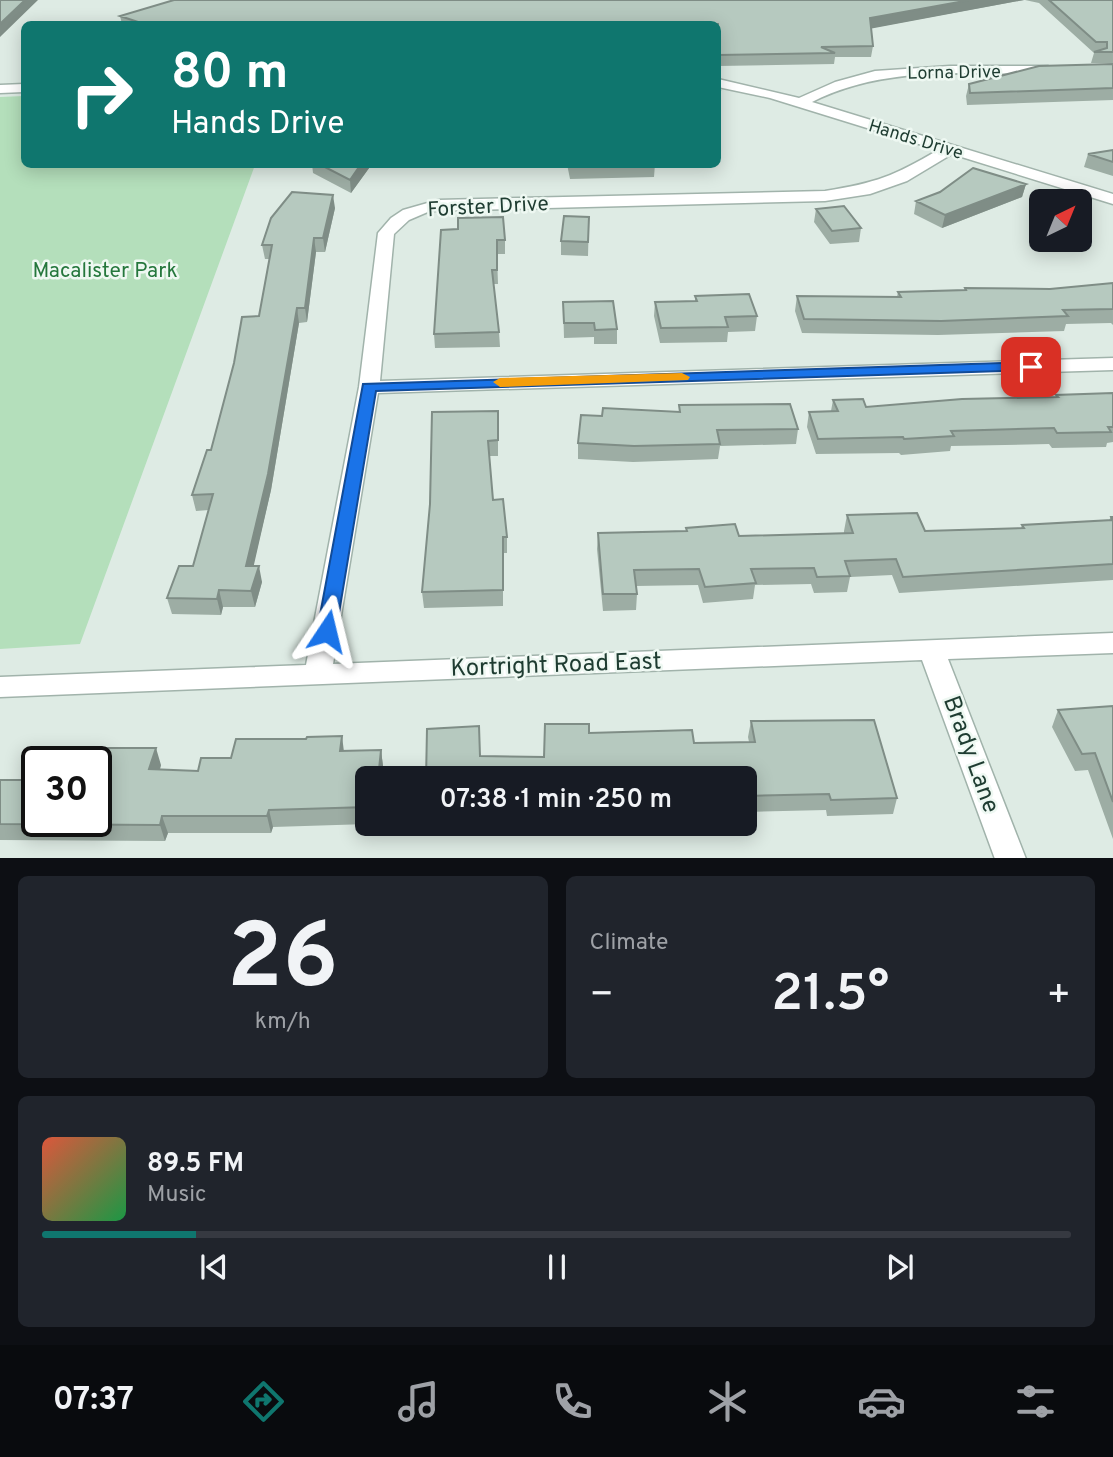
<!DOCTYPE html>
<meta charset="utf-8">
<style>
:root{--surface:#171b24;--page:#20242c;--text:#f1f3f6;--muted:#9ea1a6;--line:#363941;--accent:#0f766e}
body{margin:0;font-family:Overpass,sans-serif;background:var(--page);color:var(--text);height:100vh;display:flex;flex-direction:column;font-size:26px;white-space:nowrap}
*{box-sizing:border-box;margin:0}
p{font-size:23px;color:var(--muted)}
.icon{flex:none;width:38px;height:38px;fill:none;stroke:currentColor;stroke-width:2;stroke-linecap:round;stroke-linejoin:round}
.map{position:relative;height:858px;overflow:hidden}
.drawer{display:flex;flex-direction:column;gap:18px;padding:18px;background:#0d0f14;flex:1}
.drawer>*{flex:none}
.banner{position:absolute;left:21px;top:21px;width:700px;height:147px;border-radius:10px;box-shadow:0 4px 18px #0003;background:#0f766e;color:#fff;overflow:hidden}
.needle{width:46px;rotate:43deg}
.fabs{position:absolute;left:1029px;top:189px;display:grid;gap:14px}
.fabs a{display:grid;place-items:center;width:63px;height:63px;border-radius:10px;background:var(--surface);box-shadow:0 4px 18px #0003;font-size:35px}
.speed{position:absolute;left:21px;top:746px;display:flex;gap:14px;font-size:35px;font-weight:700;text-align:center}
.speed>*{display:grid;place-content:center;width:91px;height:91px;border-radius:50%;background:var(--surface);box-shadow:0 4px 18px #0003;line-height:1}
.speed .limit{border:4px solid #111;border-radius:10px;background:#fff;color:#111}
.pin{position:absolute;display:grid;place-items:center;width:60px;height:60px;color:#fff;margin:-30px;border-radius:14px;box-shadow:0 4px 10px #0006}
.me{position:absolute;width:77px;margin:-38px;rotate:10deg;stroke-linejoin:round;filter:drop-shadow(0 0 5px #0008)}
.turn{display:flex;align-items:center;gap:24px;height:147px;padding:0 35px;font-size:32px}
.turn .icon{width:91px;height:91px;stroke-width:2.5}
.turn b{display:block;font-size:49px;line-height:60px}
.big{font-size:52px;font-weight:600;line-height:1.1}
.drawer .widget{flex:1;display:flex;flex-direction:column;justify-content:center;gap:10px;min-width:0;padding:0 24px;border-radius:10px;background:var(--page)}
.drawer .dial{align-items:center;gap:0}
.dial b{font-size:91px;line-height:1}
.song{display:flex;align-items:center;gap:21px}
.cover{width:84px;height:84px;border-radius:10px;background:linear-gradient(135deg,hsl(10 70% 55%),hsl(140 70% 35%))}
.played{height:7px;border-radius:4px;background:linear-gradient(90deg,var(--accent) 15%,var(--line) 15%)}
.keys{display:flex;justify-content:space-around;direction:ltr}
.heat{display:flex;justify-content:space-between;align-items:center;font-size:38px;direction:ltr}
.drawer .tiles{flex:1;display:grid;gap:18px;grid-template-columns:1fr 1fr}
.widget:last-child{grid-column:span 2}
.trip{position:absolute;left:355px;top:766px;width:402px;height:70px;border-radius:10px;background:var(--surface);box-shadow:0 4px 18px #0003;font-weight:600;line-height:70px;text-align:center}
.menu{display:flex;height:112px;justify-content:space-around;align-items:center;background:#090b0e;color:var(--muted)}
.menu .icon{width:49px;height:49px}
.menu .current{color:var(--accent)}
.menu b{font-size:32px;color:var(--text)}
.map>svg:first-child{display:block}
</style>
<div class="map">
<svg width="1113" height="859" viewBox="0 0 1113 859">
<rect width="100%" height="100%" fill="#deebe4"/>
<!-- green -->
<path fill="#b4dfbb" d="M24 96V164L255 165 80 644 0 649V97Z"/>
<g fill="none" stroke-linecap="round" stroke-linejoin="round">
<defs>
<path id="minor" d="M950 66H1048L1054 70 1048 74C968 74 885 65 812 102L1113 194V204L952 154 907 181 870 194 825 201 430 211 409 220 394 234 380 381 1113 358V370L378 393 333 664 1113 633V653L948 659 1026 859H995L922 660 0 697V677L306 665 359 387 378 233 391 218 403 210 438 200 825 191C876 183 894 176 938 150L770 98 718 87V79L799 98 835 82 875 71Z
M24 84V92L0 93V85Z"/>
</defs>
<!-- minor casing -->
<use href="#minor" stroke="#a1b3ab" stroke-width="3"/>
<!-- minor -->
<use href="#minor" fill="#fff" fill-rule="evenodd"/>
</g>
<!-- wall -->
<path fill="#9dada4" d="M174 0H1024L871 28 873 46 871 57H835L834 64 718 66V24H122L120 16Z
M1025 0H1113V63H1091L1094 53 1039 3Z
M1113 64V100L967 105 966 96 969 84Z
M1113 150V176L1084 167 1088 154Z
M312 164H372L351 193 313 173Z
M567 164H655L654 177 570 179Z
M1026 184 1022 197 942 228 914 214 916 201Z
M335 208 325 252H316L307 322 299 323 271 490 253 566 262 582 255 607H223L221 615 172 614 167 598 193 566 209 510 196 511 192 495 211 450 259 316 270 259H265L262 245Z
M816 209 861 228 859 242 830 244 814 222Z
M589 217 588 256 561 255V241Z
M458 229 505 240V254H497L498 284H493L499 332 500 347 435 348 434 334Z
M1113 283V325L1111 323 1066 324 1064 331 938 335 802 333 795 311 797 296 897 297 898 292 965 290V288L1050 289Z
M695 296 757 316 755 331 728 332 727 342 660 343 654 316 655 302 695 301Z
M563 302 617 329V344H594V337L564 338Z
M1113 393V442L1107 443 1106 447 1052 448 1049 444 951 446 950 451 901 455 899 453 816 454 807 427 809 412 831 411 833 400 866 407 1056 398V395Z
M679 405 798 429 796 444 720 446 718 459 633 462 578 459V443L602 416 679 411Z
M498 411V456H489L493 500 507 537V553H503V606L424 608 422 592Z
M847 515 925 531 1021 528 1022 525 1109 520 1111 517H1113V580L899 593 892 575 850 577 847 592 814 593 811 584 755 585 753 599 703 603 698 585 636 586 637 594 636 610 603 611 597 549 598 533 686 531V528L739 536 844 533V531Z
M1113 706V839L1088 770 1075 771 1052 727 1058 710Z
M751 721 897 798 893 814 827 816 826 810 746 812V779L544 757 589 733 694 743 749 742 748 737Z
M381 750 383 766 382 779H368V824L273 827 271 833H168L165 841 0 840V780H26L161 765 160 770 198 771 231 758Z"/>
<!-- shaded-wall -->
<path fill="#7f8d86" d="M25 0H38L0 37V24Z
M970 0H1024L869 29 870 18Z
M361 164H372L351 193 350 180Z
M1026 184 1022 197 942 228 945 215Z
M333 195 335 208 325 252 323 238Z
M314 238 316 252 307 322 305 308Z
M297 308 299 323 271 490 250 582 246 566Z
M259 566 262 582 255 607 251 591Z
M219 590 223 607 221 615 217 599Z
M342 736 344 752 340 751Z
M156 748 161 765 154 786 149 769Z
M381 750 383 766 382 779H378Z
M269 810 273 827 271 833 267 816Z
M162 816 168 833 165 841 160 825Z"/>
<!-- building -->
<path fill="#b6c9bf" stroke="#7f8d86" stroke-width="2" fill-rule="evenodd" d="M0 0H25L0 24Z
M174 0H970L870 18 873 46 821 47 835 53 718 55V24H144L120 16Z
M1049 0H1113V52H1094L1107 48V42H1096Z
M1113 64V88L970 93 969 84 1039 66Z
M718 91H720L718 102Z
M1113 150V162L1088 154Z
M319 164H361L350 180Z
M570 164H622L570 166Z
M973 168 1026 184 945 215 916 201 940 192Z
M292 192 333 195 323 238H314L305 308H297L268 474 246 566H259L251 591 219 590 217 599 167 598 179 566H193L213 494 192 495 207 450H211L234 363 242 317 259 316 272 245H262L271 218Z
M844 206 861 228 832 231 816 209Z
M564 216 589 217 588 242 561 241Z
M503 217 505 240H497V270H492L499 332 434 334 441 230 458 229V218Z
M1113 283V309L1063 310 1068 316 941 321 804 319 797 296 901 297 898 292 966 290 965 288 1050 289Z
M749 294 757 316 725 317 728 327 661 328 655 302 697 301 695 296Z
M613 301 617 329 595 330 594 323H564L563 302Z
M1113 393V427H1108L1111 432 1057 433 1054 428 951 431 954 436 904 439 903 437 818 439 809 412 838 411 833 400 863 399 866 407 962 399 1058 397 1056 395Z
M790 404 798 429 717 430 720 444 634 446 578 443 581 415 602 416 603 408 680 412 679 405Z
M498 411V440L488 441 493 500 503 499 507 537H503V590L422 592 430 504 432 412Z
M917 513 925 531 1024 528 1022 525 1112 520 1111 517H1113V564L903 577 896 559 845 561 850 576 817 577 814 568 751 569 756 583 705 587 699 569 634 570 637 594H603L598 533 687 531 686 528 735 524 739 536 853 533 847 515Z
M1113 706V802L1095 753 1082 754 1058 710Z
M874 720 897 798 831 800 829 794 746 796V779H426L427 729 479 726 480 756 544 757 545 724H589V733L692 730 694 743 755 742 751 721Z
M342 736 340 751 381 750 378 779H368V807L269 810 267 816H162L160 825 0 824V780H26L40 748H156L149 769 198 771 201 758H231L236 739H306L307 737ZM37 761H96V821H37Z"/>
<!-- route -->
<path fill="#1a73e8" stroke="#114b97" stroke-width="2" d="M1031 362 1036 364 1038 367 1036 370 376 391 336 631 334 636H320L317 631 363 384Z"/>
<!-- slow -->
<path fill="#f59e0b" d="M682 373 690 377 688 380 500 387 493 382 500 378Z"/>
<g text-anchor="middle" stroke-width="5" stroke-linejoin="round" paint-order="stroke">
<!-- far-street labels -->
<g font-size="18" fill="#1e3c31" stroke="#eef8f2">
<text transform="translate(954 72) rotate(-1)" y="6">Lorna Drive</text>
<text transform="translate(916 139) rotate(17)" y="6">Hands Drive</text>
</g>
<!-- street labels -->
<g font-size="21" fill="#1e3c31" stroke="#eef8f2">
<text transform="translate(488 206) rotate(-3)" y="7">Forster Drive</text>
</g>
<!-- park labels -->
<g font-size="21" fill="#24773c" stroke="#eef8f2">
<text x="105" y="277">Macalister Park</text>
</g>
<!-- near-street labels -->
<g font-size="24" fill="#1e3c31" stroke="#eef8f2">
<text transform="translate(556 664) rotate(-2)" y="8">Kortright Road East</text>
<text transform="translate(972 754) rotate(70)" y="8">Brady Lane</text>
</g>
</g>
</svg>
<div class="fabs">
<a><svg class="needle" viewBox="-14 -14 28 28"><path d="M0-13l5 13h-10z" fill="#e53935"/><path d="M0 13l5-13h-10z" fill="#9ea1a6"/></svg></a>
</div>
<div class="speed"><div class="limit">30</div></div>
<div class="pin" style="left:1031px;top:367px;background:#d93025"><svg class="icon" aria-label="arrive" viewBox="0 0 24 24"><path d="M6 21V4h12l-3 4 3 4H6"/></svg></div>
<svg class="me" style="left:327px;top:631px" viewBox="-20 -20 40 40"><path d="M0-17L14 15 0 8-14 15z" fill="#1a73e8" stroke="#fff" stroke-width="4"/></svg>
<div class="trip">07:38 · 1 min · 250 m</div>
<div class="banner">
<div class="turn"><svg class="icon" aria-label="right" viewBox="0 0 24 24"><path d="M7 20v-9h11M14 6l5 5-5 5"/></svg><div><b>80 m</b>Hands Drive</div></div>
</div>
</div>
<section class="drawer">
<div class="tiles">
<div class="widget dial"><b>26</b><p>km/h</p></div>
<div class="widget"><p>Climate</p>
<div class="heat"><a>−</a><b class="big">21.5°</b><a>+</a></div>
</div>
<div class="widget">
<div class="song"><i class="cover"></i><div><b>89.5 FM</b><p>Music</p></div></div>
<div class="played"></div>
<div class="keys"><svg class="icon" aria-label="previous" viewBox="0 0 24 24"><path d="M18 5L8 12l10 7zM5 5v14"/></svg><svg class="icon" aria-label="pause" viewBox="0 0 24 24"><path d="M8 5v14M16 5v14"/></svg><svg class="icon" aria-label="next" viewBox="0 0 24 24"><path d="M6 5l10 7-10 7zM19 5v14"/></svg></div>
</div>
</div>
</section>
<nav class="menu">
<b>07:37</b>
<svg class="icon current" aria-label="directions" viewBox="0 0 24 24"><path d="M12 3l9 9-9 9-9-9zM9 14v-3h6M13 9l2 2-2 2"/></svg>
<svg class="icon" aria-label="music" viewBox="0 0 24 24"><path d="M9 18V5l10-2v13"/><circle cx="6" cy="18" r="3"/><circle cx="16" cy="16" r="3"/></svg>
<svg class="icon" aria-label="phone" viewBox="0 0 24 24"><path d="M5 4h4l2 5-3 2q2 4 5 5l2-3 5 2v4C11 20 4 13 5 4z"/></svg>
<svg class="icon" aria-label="climate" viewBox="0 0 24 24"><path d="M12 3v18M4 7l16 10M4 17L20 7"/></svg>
<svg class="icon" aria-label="car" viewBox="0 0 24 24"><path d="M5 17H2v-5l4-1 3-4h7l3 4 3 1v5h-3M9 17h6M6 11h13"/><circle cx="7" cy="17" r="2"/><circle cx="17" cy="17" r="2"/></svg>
<svg class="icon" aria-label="filters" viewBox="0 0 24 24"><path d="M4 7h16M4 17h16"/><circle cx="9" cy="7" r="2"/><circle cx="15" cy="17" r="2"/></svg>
</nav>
